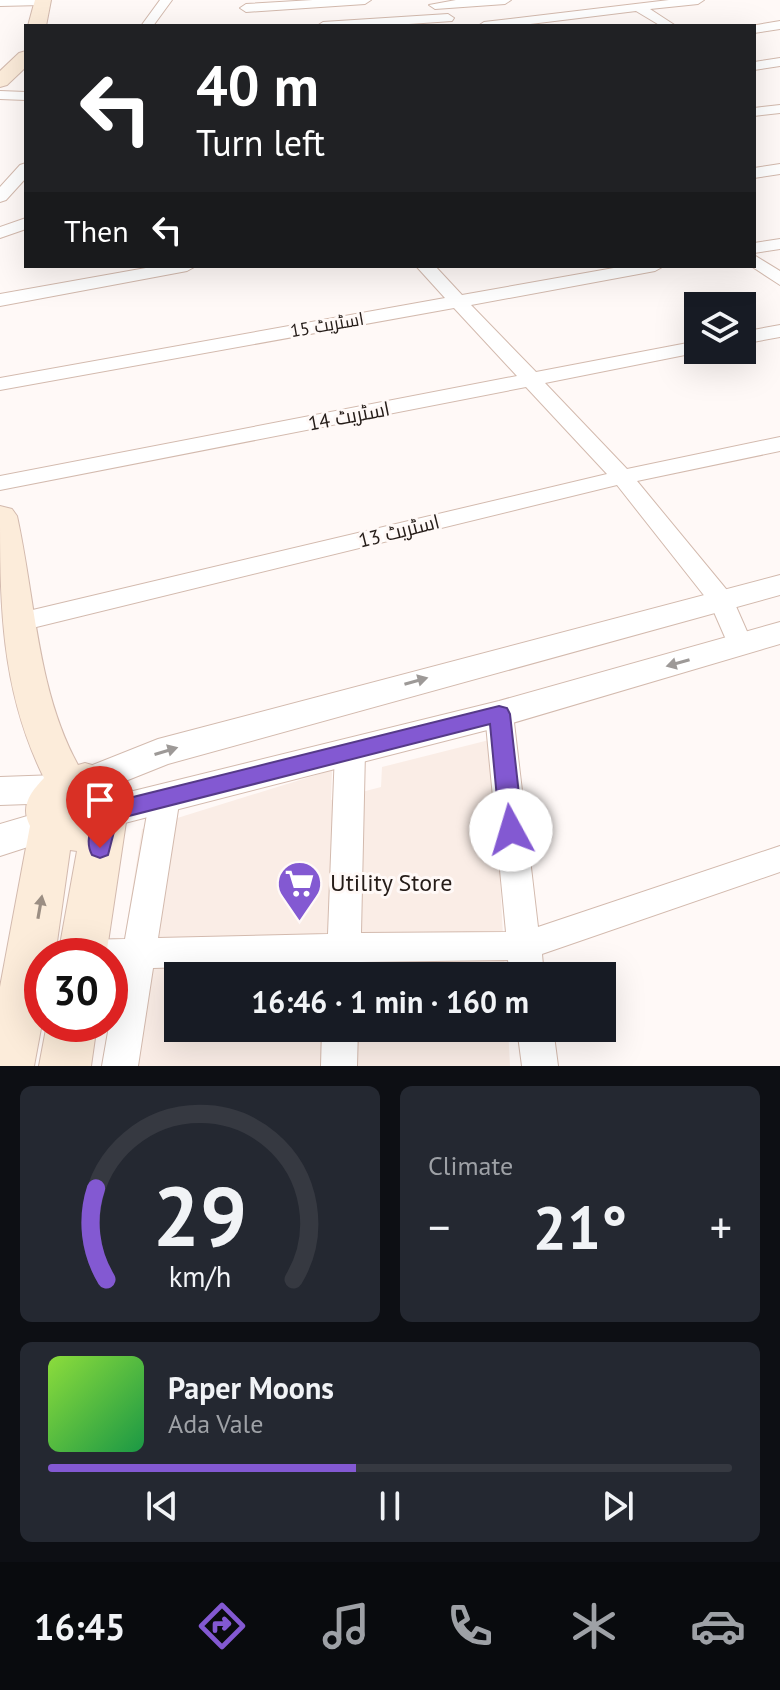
<!DOCTYPE html>
<meta charset="utf-8">
<style>
:root{--surface:#171b24;--page:#242831;--text:#f1f3f6;--muted:#9ea1a6;--line:#363941;--accent:#8359d2}
body{margin:0;font-family:"PT Sans",Cairo,sans-serif;background:var(--page);color:var(--text);height:100vh;display:flex;flex-direction:column;font-size:30px;white-space:nowrap}
*{box-sizing:border-box;margin:0}
p{font-size:26px;color:var(--muted)}
.icon{flex:none;width:44px;height:44px;fill:none;stroke:currentColor;stroke-width:2;stroke-linecap:round;stroke-linejoin:round}
.map{position:relative;height:1066px;overflow:hidden}
.panel{display:flex;flex-direction:column;gap:20px;padding:20px;background:#0d0f14;flex:1}
.panel>*{flex:none}
.top-card{position:absolute;left:24px;top:24px;width:732px;height:244px;border-radius:0px;box-shadow:0 8px 32px #0002;background:#202124;color:#fff;overflow:hidden}
.buttons{position:absolute;left:684px;top:292px;display:grid;gap:16px}
.buttons a{display:grid;place-items:center;width:72px;height:72px;border-radius:0px;background:var(--surface);box-shadow:0 8px 32px #0002;font-size:40px}
.speed{position:absolute;left:24px;top:938px;display:flex;gap:16px;font-size:40px;font-weight:700;text-align:center}
.speed>*{display:grid;place-content:center;width:104px;height:104px;border-radius:50%;background:var(--surface);box-shadow:0 8px 32px #0002;line-height:1}
.speed .limit{border:12px solid #d22;background:#fff;color:#111}
.pin{position:absolute;display:grid;place-items:center;width:68px;height:68px;color:#fff;margin:-82px -34px;border-radius:50% 50% 50% 0;rotate:-45deg;box-shadow:0 0 8px #0007}
.pin .icon{rotate:45deg}
.me{position:absolute;width:88px;margin:-44px;rotate:354deg;stroke-linejoin:round;filter:drop-shadow(0 0 6px #0008)}
.turn{display:flex;align-items:center;gap:28px;height:168px;padding:0 40px;font-size:36px}
.turn .icon{width:104px;height:104px;stroke-width:2.5}
.turn b{display:block;font-size:56px;line-height:68px}
.then{display:flex;align-items:center;height:76px;padding:0 40px;background:#0003;gap:16px;font-size:30px}
.big{font-size:60px;font-weight:600;line-height:1.1}
.panel .tile{flex:1;display:flex;flex-direction:column;justify-content:center;gap:12px;min-width:0;padding:0 28px;border-radius:12px;background:var(--page)}
.panel .dial{align-items:center;gap:0}
.dial svg{height:208px;overflow:visible;fill:none;stroke:var(--line);stroke-width:7;stroke-linecap:round;text-anchor:middle}
.dial text{fill:var(--text);stroke:none}
.song{display:flex;align-items:center;gap:24px}
.cover{width:96px;height:96px;border-radius:12px;background:linear-gradient(135deg,hsl(90 70% 55%),hsl(140 70% 35%))}
.played{height:8px;border-radius:4px;background:linear-gradient(90deg,var(--accent) 45%,var(--line) 45%)}
.keys{display:flex;justify-content:space-around;direction:ltr}
.heat{display:flex;justify-content:space-between;align-items:center;font-size:44px;direction:ltr}
.panel .tiles{flex:1;display:grid;gap:20px;grid-template-columns:1fr 1fr}
.tile:last-child{grid-column:span 2}
.trip{position:absolute;left:164px;top:962px;width:452px;height:80px;border-radius:0px;background:var(--surface);box-shadow:0 8px 32px #0002;font-weight:600;line-height:80px;text-align:center}
.dock{display:flex;height:128px;justify-content:space-around;align-items:center;background:#090b0e;color:var(--muted)}
.dock .icon{width:56px;height:56px}
.dock .selected{color:var(--accent)}
.dock b{font-size:36px;color:var(--text)}
.map>svg:first-child{display:block}
</style>
<div class="map">
<svg width="780" height="1066" viewBox="0 0 780 1066">
<rect width="100%" height="100%" fill="#fff9f7"/>
<!-- built -->
<path fill="#faede6" d="M493 739 505 976H178V1028H508L510 1066H104L142 829 332 770 331 800 381 787 382 767Z"/>
<g fill="none" stroke-linecap="round" stroke-linejoin="round">
<defs>
<path id="minor" d="M0 0H47L48 1 42 5 0 6Z
M160 0H172L153 26H141Z
M313 0H371L365 4 246 12 240 8 246 4Z
M456 0H511L505 4 435 9 429 5Z
M669 0H704L698 4 650 9 676 26H661L636 11 514 26H478L484 22Z
M448 14 454 18 452 21 380 26H317L323 22Z
M780 21V29L754 33V26H751Z
M780 58V66L754 70V62Z
M0 91 26 92V100L0 99Z
M780 105V113L754 116V108Z
M26 163V178L6 200 0 202V187L20 165Z
M780 164V174L754 178V168Z
M26 218V229L0 238V227Z
M780 239V249L754 253V243Z
M754 255 780 271V285L751 266H754Z
M157 266H196L187 271 0 306V294Z
M416 266H435L462 295 625 266H664L655 271 471 305 536 372 698 341V350L705 351 545 383 627 469 780 437V451L637 481 731 595 753 645 749 651 740 654 731 651 710 603 617 485 20 631 11 628 7 622 11 616 20 613 607 474 526 387 0 490V476L517 376 454 308 0 390V378L445 298Z
M780 325V337L742 344V332Z
M499 704 509 707 513 714 538 927 780 846V872L542 954 544 976H510L508 960 360 962V976H326V963L153 968 138 1066H102L119 969H110V956L65 955 70 945 82 940 125 939 150 797 154 789 165 785 176 789 180 797 158 938 328 934 335 751 340 743 350 740 360 743 365 751 361 933 506 932 485 714 489 707Z
M322 1028H358L357 1066H321Z
M517 1028H553L558 1066H522Z"/>
<path id="tertiary" d="M780 575V595L168 764 93 794 80 790 74 780 80 770 158 739Z
M780 622V644L499 727 113 826 100 821 94 811 100 801 113 796 499 701Z
M57 775 70 779 76 789 70 799 57 803 0 805V777Z
M51 809 65 813 70 824 65 835 0 856V824Z"/>
<path id="secondary" d="M35 0H51L46 26H28Z
M26 51V67L7 85 0 87V71L19 53Z
M0 506 12 509 17 516C35 597 37 691 78 765L85 763 120 773C136 790 138 802 126 822L106 956H58L77 851 70 850 55 956H42V1023L34 1066H0V987L30 826C20 806 30 793 44 778 0 689 0 603 0 506ZM85 795 92 798V803L77 816H73L68 807 77 798Z
M47 1024H97L91 1066H39Z"/>
</defs>
<!-- minor casing -->
<use href="#minor" stroke="#d3baae" stroke-width="2"/>
<!-- tertiary casing -->
<use href="#tertiary" stroke="#d3baae" stroke-width="2"/>
<!-- secondary casing -->
<use href="#secondary" stroke="#d3baae" stroke-width="2"/>
<!-- minor -->
<use href="#minor" fill="#fff" fill-rule="evenodd"/>
<!-- tertiary -->
<use href="#tertiary" fill="#fff" fill-rule="evenodd"/>
<!-- secondary -->
<use href="#secondary" fill="#fcecda" fill-rule="evenodd"/>
</g>
<!-- one-way arrows -->
<defs><path id="oneway-solid" d="M-6-.8H1V-3.2L6.5 0L1 3.2V.8H-6Z" transform="scale(2)"/></defs>
<g fill="#9d9997">
<use href="#oneway-solid" transform="translate(678 663) rotate(164)"/>
<use href="#oneway-solid" transform="translate(416 681) rotate(-16)"/>
<use href="#oneway-solid" transform="translate(166 751) rotate(-17)"/>
</g>
<use fill="#9b8e83" href="#oneway-solid" transform="translate(40 907) rotate(-80)"/>
<!-- route -->
<path fill="#8359d2" stroke="#553a88" stroke-width="2" d="M499 706 507 708 510 714 523 830 520 837 511 839 503 837 500 830 490 724 121 818 116 824 108 855 100 858 92 855C83 838 94 817 105 804Z"/>
<!-- icons -->
<defs>
<symbol id="supermarket-pin" viewBox="-11 -11 22 30"><path d="M0 17L-7.5 6A9.5 9.5 0 1 1 7.5 6Z" fill="#8359d2" stroke="#fff9f7"/><path d="M-6-5.5h2.5l.6 2H6L4.5 2H-2.5L-4.4-4H-6ZM-1.5 3.2a1.3 1.3 0 1 0 .1 0ZM3 3.2a1.3 1.3 0 1 0 .1 0Z" fill="#fff"/></symbol>
</defs>
<g fill-rule="evenodd">
<use href="#supermarket-pin" x="274" y="858" width="51" height="69"/>
</g>
<g text-anchor="middle" stroke-width="6" stroke-linejoin="round" paint-order="stroke">
<!-- far-street labels -->
<g font-size="18" fill="#251c18" stroke="#fff9f7">
<text transform="translate(327 325) rotate(-10)" y="6">اسٹریٹ 15</text>
</g>
<!-- street labels -->
<g font-size="20" fill="#251c18" stroke="#fff9f7">
<text transform="translate(349 416) rotate(-11)" y="7">اسٹریٹ 14</text>
<text transform="translate(399 531) rotate(-14)" y="7">اسٹریٹ 13</text>
</g>
<!-- near-poi labels -->
<g font-size="24" fill="#251c18" stroke="#fff9f7" text-anchor="start">
<text x="330" y="891">Utility Store</text>
</g>
</g>
</svg>
<div class="buttons">
<a><svg class="icon" aria-label="layers" viewBox="0 0 24 24"><path d="M12 4l9 5-9 5-9-5zM3 14l9 5 9-5"/></svg></a>
</div>
<div class="speed"><div class="limit">30</div></div>
<div class="pin" style="left:100px;top:848px;background:#d93025"><svg class="icon" aria-label="arrive" viewBox="0 0 24 24"><path d="M6 21V4h12l-3 4 3 4H6"/></svg></div>
<svg class="me" style="left:511px;top:830px" viewBox="-20 -20 40 40"><circle r="19" fill="#fff"/><path d="M0-13L10 11 0 6-10 11z" fill="#8359d2"/></svg>
<div class="trip">16:46 · 1 min · 160 m</div>
<div class="top-card">
<div class="turn"><svg class="icon" aria-label="left" viewBox="0 0 24 24"><path d="M17 20v-9H6M10 6l-5 5 5 5"/></svg><div><b>40 m</b>Turn left</div></div>
<div class="then">Then<svg class="icon" aria-label="left" viewBox="0 0 24 24"><path d="M17 20v-9H6M10 6l-5 5 5 5"/></svg></div>
</div>
</div>
<section class="panel">
<div class="tiles">
<div class="tile dial"><svg viewBox="0 0 100 80">
<path d="M14 69A42 42 0 1 1 86 69"/>
<path d="M14 69A42 42 0 0 1 10 34" stroke="#8359d2"/>
<text x="50" y="56" font-size="32" font-weight="700">29</text>
<text x="50" y="72" font-size="11">km/h</text>
</svg></div>
<div class="tile"><p>Climate</p>
<div class="heat"><a>−</a><b class="big">21°</b><a>+</a></div>
</div>
<div class="tile">
<div class="song"><i class="cover"></i><div><b>Paper Moons</b><p>Ada Vale</p></div></div>
<div class="played"></div>
<div class="keys"><svg class="icon" aria-label="previous" viewBox="0 0 24 24"><path d="M18 5L8 12l10 7zM5 5v14"/></svg><svg class="icon" aria-label="pause" viewBox="0 0 24 24"><path d="M8 5v14M16 5v14"/></svg><svg class="icon" aria-label="next" viewBox="0 0 24 24"><path d="M6 5l10 7-10 7zM19 5v14"/></svg></div>
</div>
</div>
</section>
<nav class="dock">
<b>16:45</b>
<svg class="icon selected" aria-label="directions" viewBox="0 0 24 24"><path d="M12 3l9 9-9 9-9-9zM9 14v-3h6M13 9l2 2-2 2"/></svg>
<svg class="icon" aria-label="music" viewBox="0 0 24 24"><path d="M9 18V5l10-2v13"/><circle cx="6" cy="18" r="3"/><circle cx="16" cy="16" r="3"/></svg>
<svg class="icon" aria-label="phone" viewBox="0 0 24 24"><path d="M5 4h4l2 5-3 2q2 4 5 5l2-3 5 2v4C11 20 4 13 5 4z"/></svg>
<svg class="icon" aria-label="climate" viewBox="0 0 24 24"><path d="M12 3v18M4 7l16 10M4 17L20 7"/></svg>
<svg class="icon" aria-label="car" viewBox="0 0 24 24"><path d="M5 17H2v-5l4-1 3-4h7l3 4 3 1v5h-3M9 17h6M6 11h13"/><circle cx="7" cy="17" r="2"/><circle cx="17" cy="17" r="2"/></svg>
</nav>
